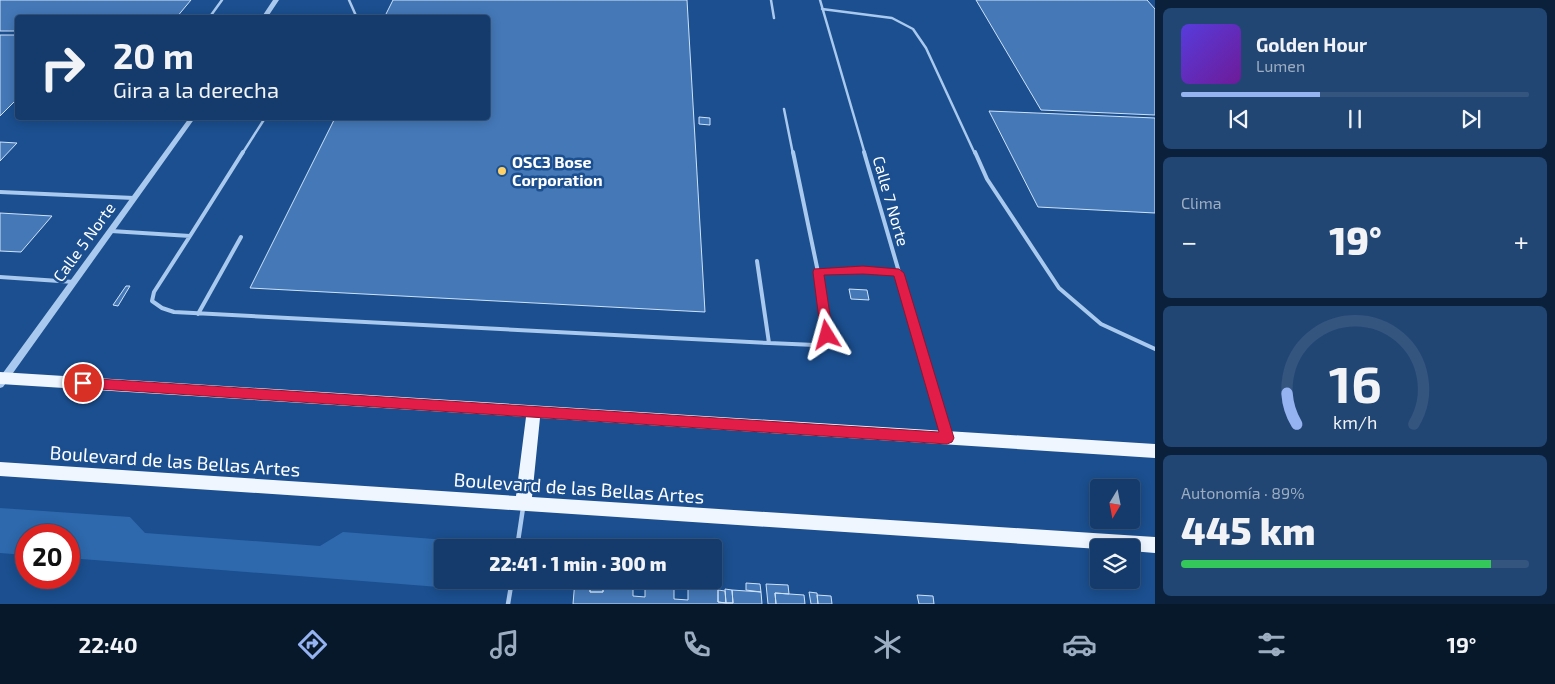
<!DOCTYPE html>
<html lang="es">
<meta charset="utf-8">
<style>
:root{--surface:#143b6b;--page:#214673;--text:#f1f3f6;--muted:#9dadc1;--line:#33557e;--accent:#95b2f1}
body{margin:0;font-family:"Exo 2",sans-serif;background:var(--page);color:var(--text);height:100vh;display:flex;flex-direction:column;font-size:19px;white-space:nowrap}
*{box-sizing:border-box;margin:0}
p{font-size:16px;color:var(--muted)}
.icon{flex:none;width:28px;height:28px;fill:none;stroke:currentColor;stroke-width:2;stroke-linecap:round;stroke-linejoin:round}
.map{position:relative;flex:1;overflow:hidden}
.drawer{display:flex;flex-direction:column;gap:8px;padding:8px;background:#0b203b;width:400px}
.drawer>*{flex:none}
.hud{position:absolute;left:15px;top:15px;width:475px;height:105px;border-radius:5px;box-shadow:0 2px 12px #0003,0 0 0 1px var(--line);background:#143b6b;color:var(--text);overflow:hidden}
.needle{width:32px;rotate:190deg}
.controls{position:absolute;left:1090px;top:479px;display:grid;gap:10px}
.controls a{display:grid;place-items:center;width:50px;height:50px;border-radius:5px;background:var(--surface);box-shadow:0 2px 12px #0003,0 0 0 1px var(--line);font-size:25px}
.speed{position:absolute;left:15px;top:524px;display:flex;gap:10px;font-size:25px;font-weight:700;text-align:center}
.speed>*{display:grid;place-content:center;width:65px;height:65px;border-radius:50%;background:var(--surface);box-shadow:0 2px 12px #0003,0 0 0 1px var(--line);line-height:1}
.speed .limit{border:8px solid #d22;background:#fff;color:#111}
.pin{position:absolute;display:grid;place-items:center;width:42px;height:42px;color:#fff;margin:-21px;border:2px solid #fff;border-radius:50%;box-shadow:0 1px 5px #0007}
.me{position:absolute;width:55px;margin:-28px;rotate:352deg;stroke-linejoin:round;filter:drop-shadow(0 0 4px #0008)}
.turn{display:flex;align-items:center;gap:18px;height:105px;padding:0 15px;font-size:22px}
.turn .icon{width:65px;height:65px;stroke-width:2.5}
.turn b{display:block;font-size:35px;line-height:42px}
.big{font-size:38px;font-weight:800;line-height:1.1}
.drawer .widget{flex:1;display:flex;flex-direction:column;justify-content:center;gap:8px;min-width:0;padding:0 18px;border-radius:8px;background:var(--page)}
.drawer .dial{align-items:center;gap:0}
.dial svg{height:130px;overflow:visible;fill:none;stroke:var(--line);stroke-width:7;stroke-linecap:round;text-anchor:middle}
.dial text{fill:var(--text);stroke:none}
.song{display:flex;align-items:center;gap:15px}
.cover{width:60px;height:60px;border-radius:8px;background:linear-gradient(135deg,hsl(250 70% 55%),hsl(280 70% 35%))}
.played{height:5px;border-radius:2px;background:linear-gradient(90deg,var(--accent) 40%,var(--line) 40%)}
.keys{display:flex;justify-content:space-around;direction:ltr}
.heat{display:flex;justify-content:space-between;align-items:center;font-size:28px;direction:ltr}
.charge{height:8px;border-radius:4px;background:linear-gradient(90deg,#34c759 89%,var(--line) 0)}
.trip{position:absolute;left:434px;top:539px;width:288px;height:50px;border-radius:5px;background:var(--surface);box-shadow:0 2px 12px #0003,0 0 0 1px var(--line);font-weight:800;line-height:50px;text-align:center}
.menu{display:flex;height:80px;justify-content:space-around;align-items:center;background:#08182b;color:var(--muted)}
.menu .icon{width:35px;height:35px}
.menu .selected{color:var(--accent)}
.menu b{font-size:22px;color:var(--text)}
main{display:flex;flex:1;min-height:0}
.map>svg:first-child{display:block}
</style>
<main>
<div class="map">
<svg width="1155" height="604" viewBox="0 0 1155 604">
<rect width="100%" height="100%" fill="#1b4f8f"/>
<!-- green -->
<path fill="#2e69ad" d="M0 508 130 517 145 533 320 546 343 532 447 540 446 547 442 548V566L439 587 69 558V535H26V555L0 553Z"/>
<!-- building -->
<path fill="#4478b7" stroke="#cfe3fa" d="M0 0H191L176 18H18V31H0Z
M393 0H687L705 312 250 288 335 118H488V18H384Z
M976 0H1147L1155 9V115L1041 110Z
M0 35H18V98L0 116Z
M989 111 1155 118V213L1038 207Z
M699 117 710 118V125L699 124Z
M0 142 17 143 0 161Z
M0 213 52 216 21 252 0 251Z
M126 286H130L118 306 113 305Z
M849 289 867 290 869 300 851 299Z
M575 580H590V592H603V580L633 582V596L645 597V583L674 585V599L688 600V586L718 588V602L726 603H733L732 590 761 592 762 604H573Z
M590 580H603V592H590Z
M746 583 760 584 761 592 746 590Z
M766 584 788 585 789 594 775 593 776 604H768Z
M725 589 732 590 733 603H726Z
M718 590 725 591 726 603 718 602Z
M809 592 817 593 818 604H811Z
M775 593 804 595 805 604H776Z
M817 595 831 596 832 604H818Z
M917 595 933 596 934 604H919Z"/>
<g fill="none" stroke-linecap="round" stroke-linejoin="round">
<!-- service-far2 -->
<path stroke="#a9c9ee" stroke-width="2.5" d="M349 0 357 18
M771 0 774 18
M820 0 865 154
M822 9 892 18 913 29 926 48 975 154
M209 18 222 0
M784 109 793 154
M242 154 265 118"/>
<!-- service-far1 -->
<path stroke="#a9c9ee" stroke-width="4" d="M793 152 818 272
M864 152 922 351
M975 152 987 179 1059 288 1101 324 1155 349
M0 192 134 198
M111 231 190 236 154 292 152 301 162 308 174 312 769 343 757 261
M190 236 243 152
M0 277 74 282
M198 314 241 237
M769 343 815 345 827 335 818 272 863 270 899 273"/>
<!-- service -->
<path stroke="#a9c9ee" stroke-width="4.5" d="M921 350 946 435
M517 548 523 508
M508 604 512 580"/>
<!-- tertiary -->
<path fill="#a9c9ee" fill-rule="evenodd" d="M273 0H279L267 18H261Z
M189 118H195L3 387 0 388V377Z"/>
<!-- primary -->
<path fill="#f0f6ff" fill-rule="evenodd" d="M0 372 1155 444V458L540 418 532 497 1155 537V553L1131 551V548H1099V549L0 476V462L516 496 526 417 0 384Z"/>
</g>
<!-- route -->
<path fill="#e11d48" stroke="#92132f" d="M863 266 899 269 904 273 954 438 952 442 947 444 83 388 78 387 77 383 78 380 83 378 939 432 894 276 863 274 824 275 833 335 831 339H823L821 335 813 272 814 269Z"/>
<!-- markers -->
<circle fill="#ffd166" stroke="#1b4f8f" stroke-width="2" cx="502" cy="171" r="5"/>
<g text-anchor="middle" stroke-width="5" stroke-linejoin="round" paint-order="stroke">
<!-- poi labels -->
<g font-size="16" font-weight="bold" fill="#fff" stroke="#1b4f8f" text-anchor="start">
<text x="512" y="168">OSC3 Bose<tspan x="512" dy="18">Corporation</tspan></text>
</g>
<!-- street labels -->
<g font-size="16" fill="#fff" stroke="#1b4f8f">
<text transform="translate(891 201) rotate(74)" y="6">Calle 7 Norte</text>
<text transform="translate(84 242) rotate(-54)" y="6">Calle 5 Norte</text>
</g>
<!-- near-street labels -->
<g font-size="19" fill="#fff" stroke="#1b4f8f">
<text transform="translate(175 461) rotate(4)" y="7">Boulevard de las Bellas Artes</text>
<text transform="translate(579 488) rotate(4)" y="7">Boulevard de las Bellas Artes</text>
</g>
</g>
</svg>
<div class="controls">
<a><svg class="needle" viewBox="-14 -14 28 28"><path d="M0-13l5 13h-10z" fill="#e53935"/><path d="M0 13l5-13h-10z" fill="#9dadc1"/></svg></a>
<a><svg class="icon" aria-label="layers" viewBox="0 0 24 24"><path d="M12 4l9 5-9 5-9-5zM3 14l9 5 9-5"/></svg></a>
</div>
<div class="speed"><div class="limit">20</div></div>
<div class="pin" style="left:83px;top:383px;background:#d93025"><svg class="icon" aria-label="arrive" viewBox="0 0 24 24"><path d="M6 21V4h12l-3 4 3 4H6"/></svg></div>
<svg class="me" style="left:827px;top:335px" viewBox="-20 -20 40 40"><path d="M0-17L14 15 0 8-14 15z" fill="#e11d48" stroke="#fff" stroke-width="4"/></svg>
<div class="trip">22:41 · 1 min · 300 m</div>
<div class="hud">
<div class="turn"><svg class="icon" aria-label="right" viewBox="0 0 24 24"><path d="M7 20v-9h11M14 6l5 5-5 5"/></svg><div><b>20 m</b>Gira a la derecha</div></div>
</div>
</div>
<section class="drawer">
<div class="widget">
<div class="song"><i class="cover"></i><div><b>Golden Hour</b><p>Lumen</p></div></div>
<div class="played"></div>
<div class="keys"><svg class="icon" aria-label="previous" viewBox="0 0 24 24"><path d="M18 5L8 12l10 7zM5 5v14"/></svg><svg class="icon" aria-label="pause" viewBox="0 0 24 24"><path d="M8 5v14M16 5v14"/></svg><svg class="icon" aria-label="next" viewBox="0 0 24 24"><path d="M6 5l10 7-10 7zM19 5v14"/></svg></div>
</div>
<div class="widget"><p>Clima</p>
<div class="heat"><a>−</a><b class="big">19°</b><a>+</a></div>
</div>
<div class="widget dial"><svg viewBox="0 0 100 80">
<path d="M14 69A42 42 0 1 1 86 69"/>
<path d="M14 69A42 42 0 0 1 8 50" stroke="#95b2f1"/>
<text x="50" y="56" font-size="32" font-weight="700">16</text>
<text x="50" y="72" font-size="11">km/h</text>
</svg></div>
<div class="widget"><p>Autonomía · 89%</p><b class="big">445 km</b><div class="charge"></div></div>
</section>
</main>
<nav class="menu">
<b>22:40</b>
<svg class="icon selected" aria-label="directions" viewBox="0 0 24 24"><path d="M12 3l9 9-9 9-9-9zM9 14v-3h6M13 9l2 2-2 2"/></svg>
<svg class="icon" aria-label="music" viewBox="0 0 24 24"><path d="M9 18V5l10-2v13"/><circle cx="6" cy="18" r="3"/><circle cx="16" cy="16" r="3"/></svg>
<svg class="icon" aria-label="phone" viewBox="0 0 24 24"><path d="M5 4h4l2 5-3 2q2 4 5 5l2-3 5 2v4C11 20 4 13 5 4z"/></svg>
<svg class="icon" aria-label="climate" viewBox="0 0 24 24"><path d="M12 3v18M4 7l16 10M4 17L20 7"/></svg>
<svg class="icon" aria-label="car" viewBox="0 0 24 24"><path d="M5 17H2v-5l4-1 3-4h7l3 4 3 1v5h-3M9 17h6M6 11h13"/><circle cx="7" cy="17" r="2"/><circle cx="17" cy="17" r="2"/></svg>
<svg class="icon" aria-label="filters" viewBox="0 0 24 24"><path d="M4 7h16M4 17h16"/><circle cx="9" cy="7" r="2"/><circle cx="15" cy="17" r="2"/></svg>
<b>19°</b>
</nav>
